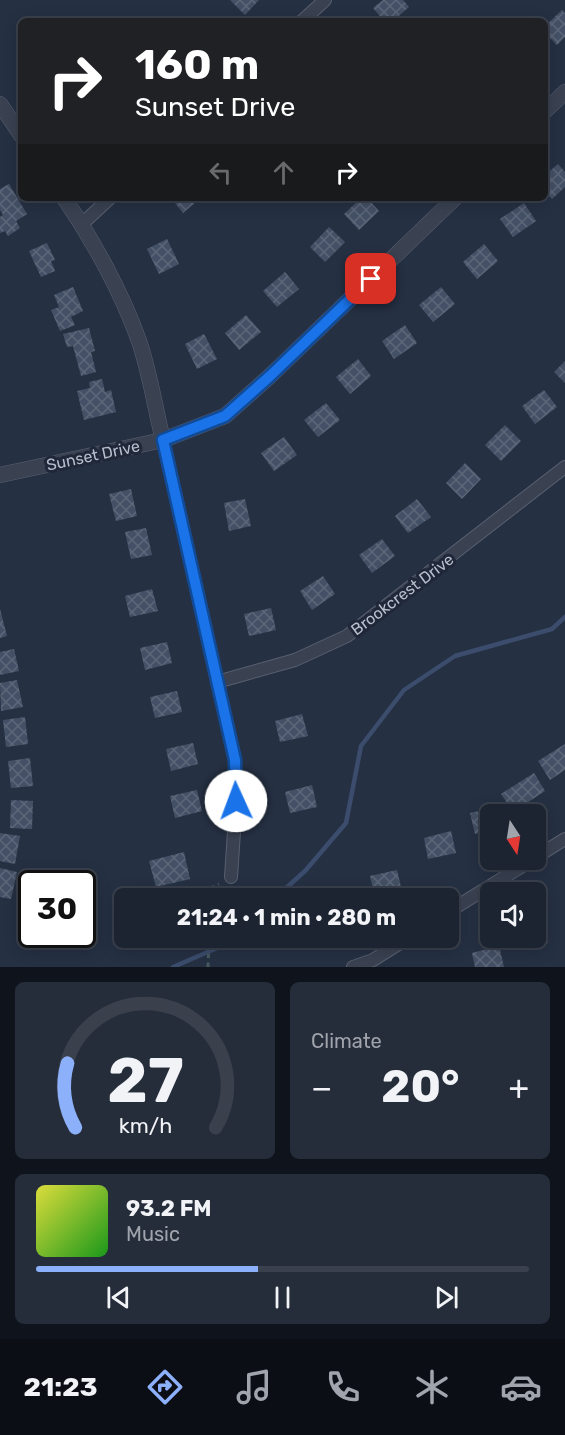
<!DOCTYPE html>
<meta charset="utf-8">
<style>
:root{--surface:#1c2432;--page:#252c3a;--text:#f1f3f6;--muted:#a0a4ac;--line:#3a414d;--accent:#8db0fb}
body{margin:0;font-family:Rubik,sans-serif;background:var(--page);color:var(--text);height:100vh;display:flex;flex-direction:column;font-size:22px;white-space:nowrap}
*{box-sizing:border-box;margin:0}
p{font-size:20px;color:var(--muted)}
.icon{flex:none;width:33px;height:33px;fill:none;stroke:currentColor;stroke-width:2;stroke-linecap:round;stroke-linejoin:round}
.map{position:relative;height:967px;overflow:hidden}
.sheet{display:flex;flex-direction:column;gap:15px;padding:15px;background:#0f141c;flex:1}
.sheet>*{flex:none}
.banner{position:absolute;left:18px;top:18px;width:530px;height:183px;border-radius:9px;box-shadow:0 3px 15px #0003,0 0 0 2px var(--line);background:#202124;color:#fff;overflow:hidden}
.needle{width:39px;rotate:168deg}
.controls{position:absolute;left:480px;top:804px;display:grid;gap:12px}
.controls a{display:grid;place-items:center;width:66px;height:66px;border-radius:9px;background:var(--surface);box-shadow:0 3px 15px #0003,0 0 0 2px var(--line);font-size:30px}
.speed{position:absolute;left:18px;top:870px;display:flex;gap:12px;font-size:30px;font-weight:700;text-align:center}
.speed>*{display:grid;place-content:center;width:78px;height:78px;border-radius:50%;background:var(--surface);box-shadow:0 3px 15px #0003,0 0 0 2px var(--line);line-height:1}
.speed .limit{border:3px solid #111;border-radius:9px;background:#fff;color:#111}
.pin{position:absolute;display:grid;place-items:center;width:51px;height:51px;color:#fff;margin:-26px;border-radius:12px;box-shadow:0 3px 9px #0006}
.me{position:absolute;width:66px;margin:-33px;rotate:358deg;stroke-linejoin:round;filter:drop-shadow(0 0 4px #0008)}
.turn{display:flex;align-items:center;gap:21px;height:126px;padding:0 18px;font-size:27px}
.turn .icon{width:78px;height:78px;stroke-width:2.5}
.turn b{display:block;font-size:42px;line-height:51px}
.lanes{display:flex;align-items:center;height:57px;padding:0 18px;background:#0003;justify-content:center;gap:30px;direction:ltr}
.lanes .off{opacity:.35}
.big{font-size:45px;font-weight:700;line-height:1.1}
.sheet .widget{flex:1;display:flex;flex-direction:column;justify-content:center;gap:9px;min-width:0;padding:0 21px;border-radius:9px;background:var(--page)}
.sheet .dial{align-items:center;gap:0}
.dial svg{height:156px;overflow:visible;fill:none;stroke:var(--line);stroke-width:7;stroke-linecap:round;text-anchor:middle}
.dial text{fill:var(--text);stroke:none}
.song{display:flex;align-items:center;gap:18px}
.cover{width:72px;height:72px;border-radius:9px;background:linear-gradient(135deg,hsl(60 70% 55%),hsl(120 70% 35%))}
.played{height:6px;border-radius:3px;background:linear-gradient(90deg,var(--accent) 45%,var(--line) 45%)}
.keys{display:flex;justify-content:space-around;direction:ltr}
.heat{display:flex;justify-content:space-between;align-items:center;font-size:33px;direction:ltr}
.sheet .tiles{flex:1;display:grid;gap:15px;grid-template-columns:1fr 1fr}
.widget:last-child{grid-column:span 2}
.trip{position:absolute;left:114px;top:888px;width:345px;height:60px;border-radius:9px;background:var(--surface);box-shadow:0 3px 15px #0003,0 0 0 2px var(--line);font-weight:700;line-height:60px;text-align:center}
.dock{display:flex;height:96px;justify-content:space-around;align-items:center;background:#0b0e14;color:var(--muted)}
.dock .icon{width:42px;height:42px}
.dock .current{color:var(--accent)}
.dock b{font-size:27px;color:var(--text)}
.map>svg:first-child{display:block}
</style>
<div class="map">
<svg width="565" height="967" viewBox="0 0 565 967">
<defs>
<pattern id="building-cross-hatch" width="8" height="8" patternUnits="userSpaceOnUse" patternTransform="scale(1.5)"><rect width="8" height="8" fill="#445065"/><path d="M0 0l8 8M0 8l8-8" fill="none" stroke="#5d677a"/></pattern>
</defs>
<rect width="100%" height="100%" fill="#253043"/>
<g fill="none" stroke-linecap="round" stroke-linejoin="round">
<!-- stream -->
<path stroke="#3b4c6c" stroke-width="4.5" d="M275 898 305 871 346 823 361 746 404 690 455 656 552 629 565 617
M173 967 224 945 233 938"/>
</g>
<!-- building -->
<path fill="url(#building-cross-hatch)" d="M230 0H259L245 15Z
M383 0H403L409 7 393 21H384L373 8Z
M562 10 565 13V37L557 45 544 32V27Z
M558 164 565 172V187L552 199 544 191V176Z
M9 184 27 214 16 221 20 228 8 236 5 231 0 233V217L3 215 0 210V189Z
M171 198H201L183 213Z
M361 198H367L379 211 359 230 344 214Z
M524 203 536 221 513 237 500 219Z
M329 227 345 242 325 262 310 247Z
M167 239 179 264 159 274 147 249Z
M47 243 55 260 51 261 55 271 41 277 29 251Z
M484 244 498 261 477 279 463 262Z
M285 272 299 289 277 307 263 291Z
M73 287 83 311 71 317 75 325 60 331 51 310 59 307 54 295Z
M441 287 455 304 433 322 419 305Z
M246 315 261 332 239 350 225 333Z
M405 325 417 343 394 359 382 341Z
M89 328 95 351 91 352 96 372 81 376 73 346 67 347 63 334Z
M204 334 217 359 197 369 185 344Z
M358 359 371 376 350 394 336 377Z
M565 361V383L554 372Z
M102 379 105 392 111 390 116 412 84 420 77 391 90 388 89 382Z
M544 390 557 407 535 424 522 406Z
M326 403 340 420 318 437 304 420Z
M505 425 521 441 501 461 485 445Z
M284 437 297 455 274 471 261 453Z
M465 463 481 479 462 499 446 483Z
M131 489 137 516 116 521 109 494Z
M245 499 251 526 229 531 224 503Z
M417 499 431 517 408 533 395 516Z
M146 528 152 555 131 559 125 532Z
M382 539 395 556 372 573 359 555Z
M323 576 335 594 312 610 300 591Z
M152 589 158 611 130 617 125 596Z
M271 608 276 630 249 636 244 614Z
M0 609 7 636 0 638Z
M167 642 172 663 145 670 140 648Z
M14 649 19 671 0 675V652Z
M17 680 23 707 1 711 0 683Z
M177 691 182 712 155 718 150 697Z
M302 714 308 736 280 742 275 721Z
M25 717 28 744 6 747 3 720Z
M193 743 198 764 171 771 166 749Z
M565 744V770L550 780 538 761Z
M30 758 33 786 11 788 8 761Z
M534 773 545 791 513 812 501 794Z
M312 785 317 807 290 813 285 792Z
M197 790 202 811 175 818 170 796Z
M11 800 33 801 32 829 10 828Z
M498 807 499 814H490V831L475 834 470 813Z
M451 831 456 853 428 859 424 838Z
M0 833 20 836 15 864 0 861Z
M184 852 190 879 156 887 149 861Z
M0 868 17 872 11 899 0 897Z
M397 870 402 891 375 898 370 876Z
M543 922 548 943 521 949 518 938H536V923Z
M499 946 504 967H475L472 953Z"/>
<g fill="none" stroke-linecap="round" stroke-linejoin="round">
<defs>
<path id="minor" d="M302 21 325 0
M82 224 110 198
M163 440 235 760 236 801 231 877
M217 682 295 660 347 636 565 467
M536 857 565 839
M448 912 532 860
M353 967 373 960 408 938"/>
<path id="tertiary" d="M0 104 21 135
M544 112 565 92
M64 198C93 240 122 293 139 341 150 373 155 408 163 440
M0 475 163 440 225 416 270 376 455 198"/>
</defs>
<!-- minor casing -->
<use href="#minor" stroke="#58606f" stroke-width="14"/>
<!-- tertiary casing -->
<use href="#tertiary" stroke="#58606f" stroke-width="16"/>
<!-- path -->
<path stroke="#465b60" stroke-width="3" stroke-dasharray="4.5 4.5" stroke-linecap="butt" d="M211 898V888L219 884
M208 967 209 938"/>
<!-- minor -->
<use href="#minor" stroke="#3a4252" stroke-width="12"/>
<!-- tertiary -->
<use href="#tertiary" stroke="#3a4252" stroke-width="15"/>
</g>
<g fill="none" stroke-linecap="round" stroke-linejoin="round">
<defs>
<path id="route" d="M236 801 235 760 163 440 225 416 270 376 371 279"/>
</defs>
<!-- route casing -->
<use href="#route" stroke="#114b97" stroke-width="15"/>
<!-- route -->
<use href="#route" stroke="#1a73e8" stroke-width="10"/>
</g>
<g text-anchor="middle" stroke-width="6" stroke-linejoin="round" paint-order="stroke">
<!-- street labels -->
<g font-size="16" fill="#b7becc" stroke="#1f2738">
<text transform="translate(93 455) rotate(-12)" y="6">Sunset Drive</text>
<text transform="translate(402 594) rotate(-37)" y="6">Brookcrest Drive</text>
</g>
</g>
</svg>
<div class="controls">
<a><svg class="needle" viewBox="-14 -14 28 28"><path d="M0-13l5 13h-10z" fill="#e53935"/><path d="M0 13l5-13h-10z" fill="#a0a4ac"/></svg></a>
<a><svg class="icon" aria-label="sound" viewBox="0 0 24 24"><path d="M4 9h4l5-4v14l-5-4H4zM17 9q2 3 0 6"/></svg></a>
</div>
<div class="speed"><div class="limit">30</div></div>
<div class="pin" style="left:371px;top:279px;background:#d93025"><svg class="icon" aria-label="arrive" viewBox="0 0 24 24"><path d="M6 21V4h12l-3 4 3 4H6"/></svg></div>
<svg class="me" style="left:236px;top:801px" viewBox="-20 -20 40 40"><circle r="19" fill="#fff"/><path d="M0-13L10 11 0 6-10 11z" fill="#1a73e8"/></svg>
<div class="trip">21:24 · 1 min · 280 m</div>
<div class="banner">
<div class="turn"><svg class="icon" aria-label="right" viewBox="0 0 24 24"><path d="M7 20v-9h11M14 6l5 5-5 5"/></svg><div><b>160 m</b>Sunset Drive</div></div>
<div class="lanes"><svg class="icon off" aria-label="left" viewBox="0 0 24 24"><path d="M17 20v-9H6M10 6l-5 5 5 5"/></svg><svg class="icon off" aria-label="ahead" viewBox="0 0 24 24"><path d="M12 20V5M6 11l6-6 6 6"/></svg><svg class="icon" aria-label="right" viewBox="0 0 24 24"><path d="M7 20v-9h11M14 6l5 5-5 5"/></svg></div>
</div>
</div>
<section class="sheet">
<div class="tiles">
<div class="widget dial"><svg viewBox="0 0 100 80">
<path d="M14 69A42 42 0 1 1 86 69"/>
<path d="M14 69A42 42 0 0 1 10 36" stroke="#8db0fb"/>
<text x="50" y="56" font-size="32" font-weight="700">27</text>
<text x="50" y="72" font-size="11">km/h</text>
</svg></div>
<div class="widget"><p>Climate</p>
<div class="heat"><a>−</a><b class="big">20°</b><a>+</a></div>
</div>
<div class="widget">
<div class="song"><i class="cover"></i><div><b>93.2 FM</b><p>Music</p></div></div>
<div class="played"></div>
<div class="keys"><svg class="icon" aria-label="previous" viewBox="0 0 24 24"><path d="M18 5L8 12l10 7zM5 5v14"/></svg><svg class="icon" aria-label="pause" viewBox="0 0 24 24"><path d="M8 5v14M16 5v14"/></svg><svg class="icon" aria-label="next" viewBox="0 0 24 24"><path d="M6 5l10 7-10 7zM19 5v14"/></svg></div>
</div>
</div>
</section>
<nav class="dock">
<b>21:23</b>
<svg class="icon current" aria-label="directions" viewBox="0 0 24 24"><path d="M12 3l9 9-9 9-9-9zM9 14v-3h6M13 9l2 2-2 2"/></svg>
<svg class="icon" aria-label="music" viewBox="0 0 24 24"><path d="M9 18V5l10-2v13"/><circle cx="6" cy="18" r="3"/><circle cx="16" cy="16" r="3"/></svg>
<svg class="icon" aria-label="phone" viewBox="0 0 24 24"><path d="M5 4h4l2 5-3 2q2 4 5 5l2-3 5 2v4C11 20 4 13 5 4z"/></svg>
<svg class="icon" aria-label="climate" viewBox="0 0 24 24"><path d="M12 3v18M4 7l16 10M4 17L20 7"/></svg>
<svg class="icon" aria-label="car" viewBox="0 0 24 24"><path d="M5 17H2v-5l4-1 3-4h7l3 4 3 1v5h-3M9 17h6M6 11h13"/><circle cx="7" cy="17" r="2"/><circle cx="17" cy="17" r="2"/></svg>
</nav>
